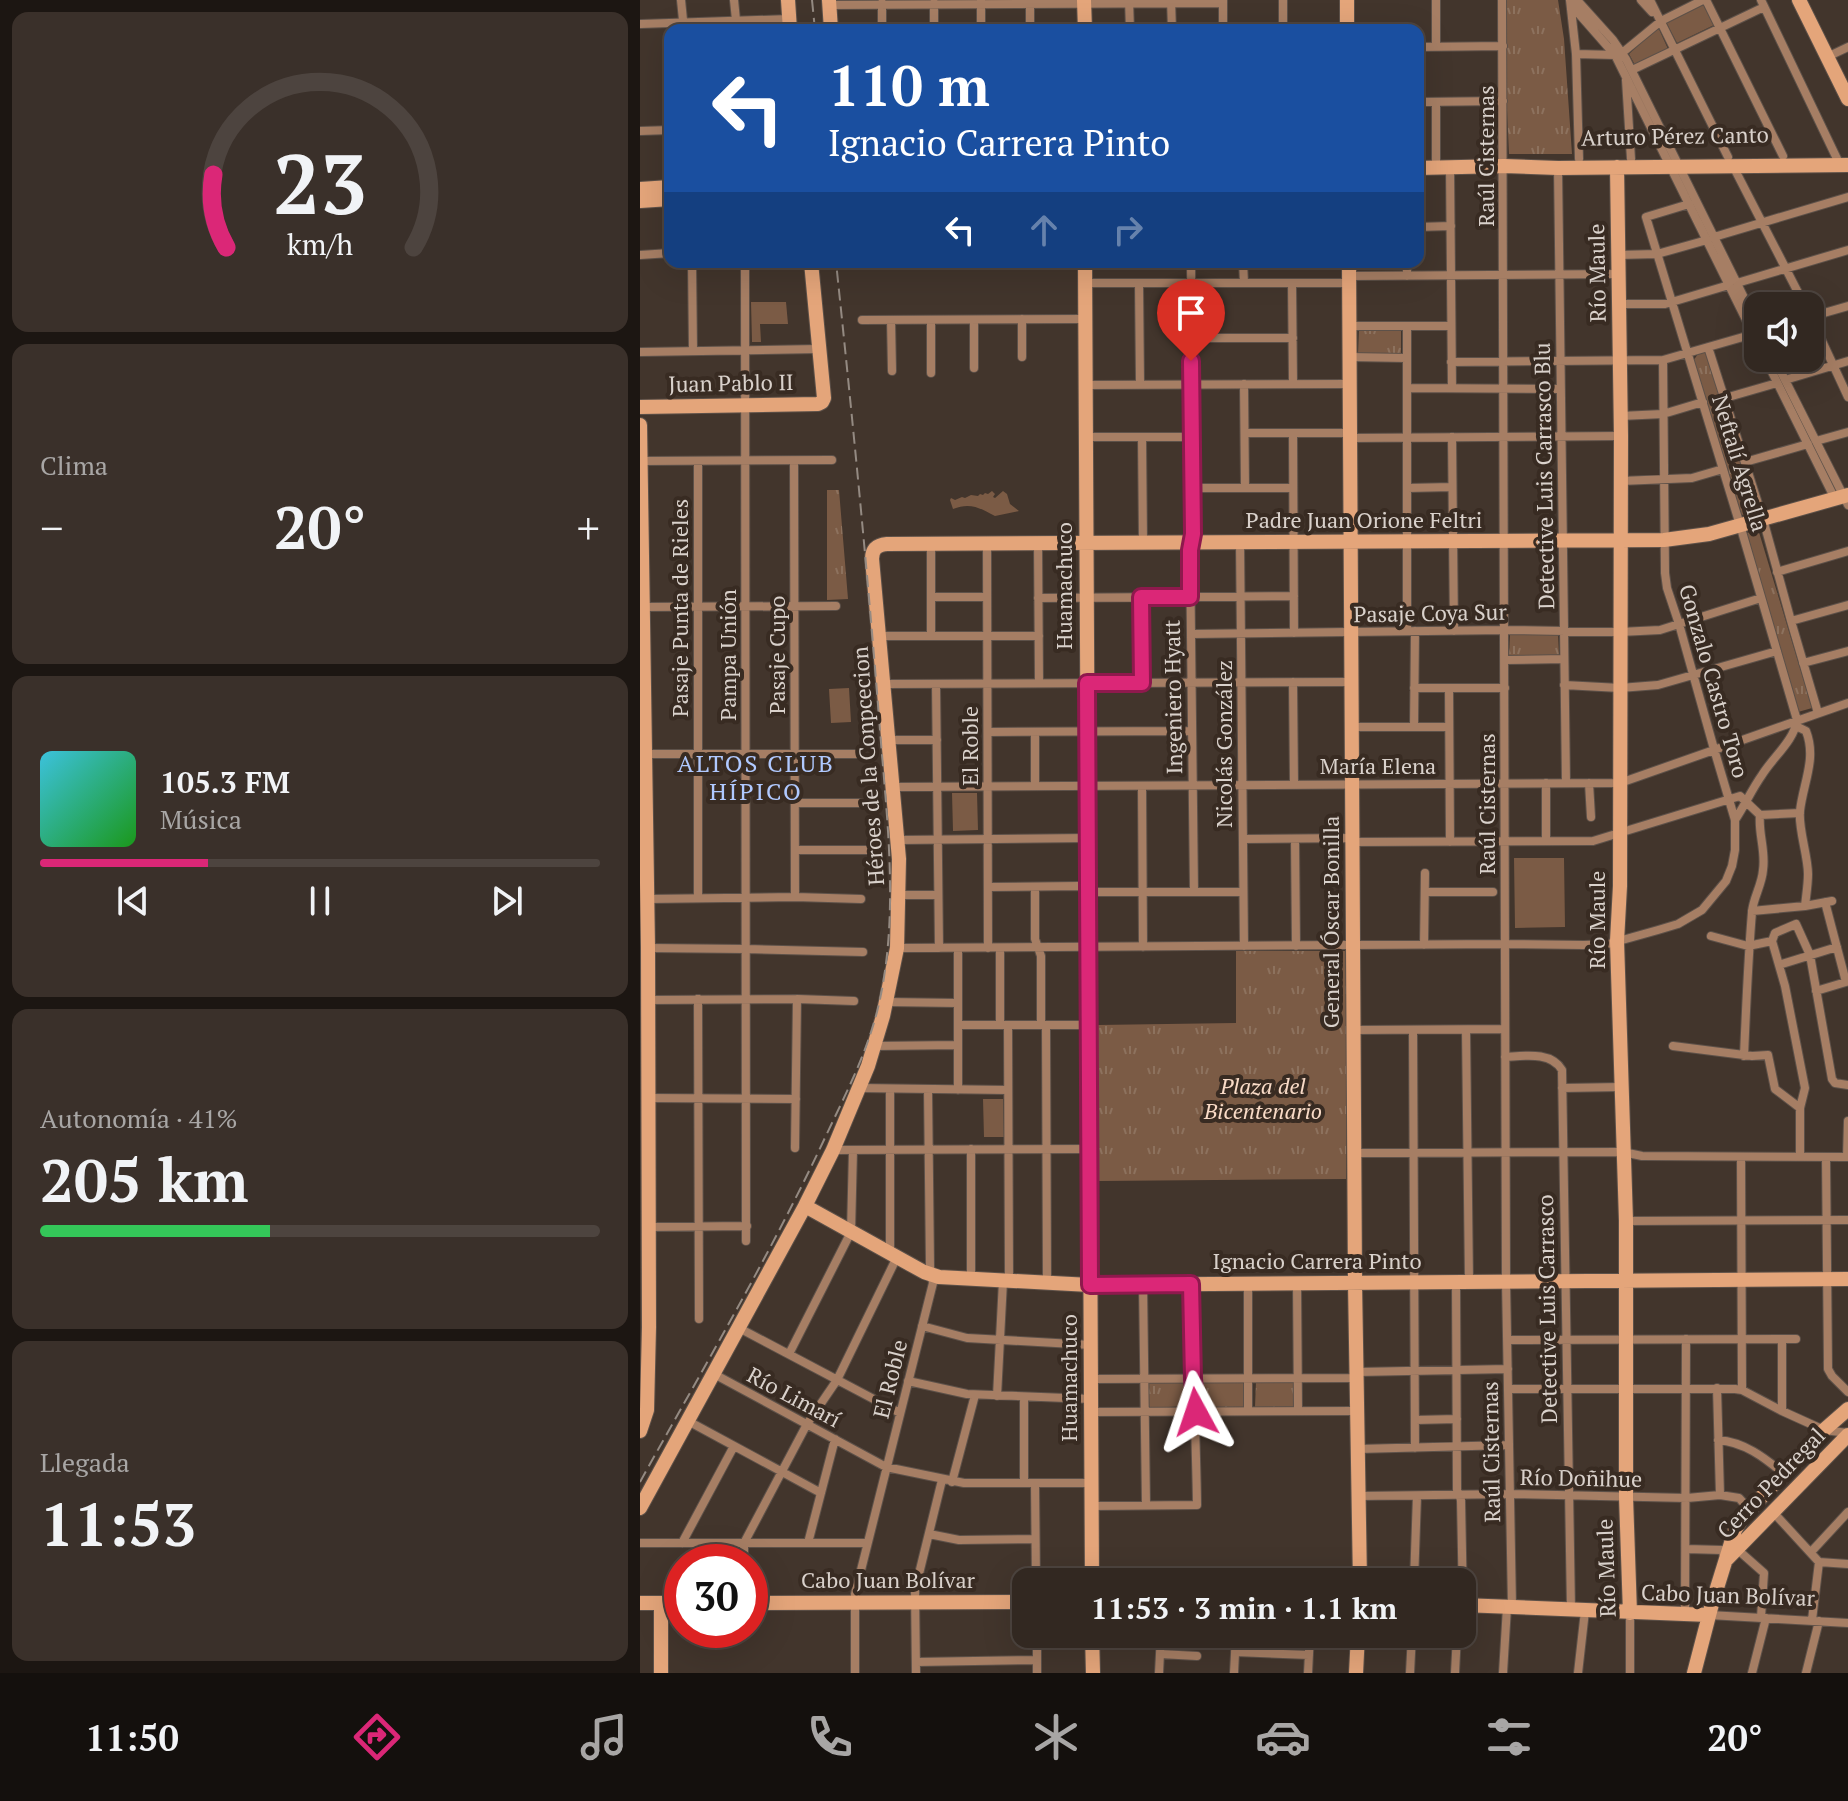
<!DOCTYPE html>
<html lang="es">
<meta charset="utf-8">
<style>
:root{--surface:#322821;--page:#3a302a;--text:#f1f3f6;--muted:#a8a6a5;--line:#4d443f;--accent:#db2777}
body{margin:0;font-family:"PT Serif",serif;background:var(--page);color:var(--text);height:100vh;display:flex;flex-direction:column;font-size:30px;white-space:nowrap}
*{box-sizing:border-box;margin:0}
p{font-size:26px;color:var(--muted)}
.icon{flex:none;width:44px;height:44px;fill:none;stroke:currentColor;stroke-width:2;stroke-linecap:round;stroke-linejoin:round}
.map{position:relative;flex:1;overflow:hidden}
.details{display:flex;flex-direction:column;gap:12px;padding:12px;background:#1c1612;width:640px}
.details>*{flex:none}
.top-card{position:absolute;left:24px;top:24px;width:760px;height:244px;border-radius:16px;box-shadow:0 8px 32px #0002,0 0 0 2px var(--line);background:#1a4fa0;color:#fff;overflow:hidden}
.controls{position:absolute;left:1104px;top:292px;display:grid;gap:16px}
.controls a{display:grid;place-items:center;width:80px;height:80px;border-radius:16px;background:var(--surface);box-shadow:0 8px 32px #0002,0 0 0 2px var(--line);font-size:40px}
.speed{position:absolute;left:24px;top:1544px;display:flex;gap:16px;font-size:40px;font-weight:700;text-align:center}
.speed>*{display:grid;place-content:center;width:104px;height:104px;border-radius:50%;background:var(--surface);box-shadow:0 8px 32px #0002,0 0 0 2px var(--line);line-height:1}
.speed .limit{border:12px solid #d22;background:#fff;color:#111}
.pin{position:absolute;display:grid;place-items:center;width:68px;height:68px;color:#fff;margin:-82px -34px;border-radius:50% 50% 50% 0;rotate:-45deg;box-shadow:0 0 8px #0007}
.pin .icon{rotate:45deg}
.me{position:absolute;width:88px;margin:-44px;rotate:355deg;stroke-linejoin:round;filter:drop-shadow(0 0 6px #0008)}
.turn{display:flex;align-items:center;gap:28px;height:168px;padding:0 32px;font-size:36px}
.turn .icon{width:104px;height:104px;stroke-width:2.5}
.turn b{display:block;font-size:56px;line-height:68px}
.lanes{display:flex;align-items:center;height:76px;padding:0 32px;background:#0003;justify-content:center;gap:40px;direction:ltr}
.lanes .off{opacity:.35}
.big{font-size:60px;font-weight:700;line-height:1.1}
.details .widget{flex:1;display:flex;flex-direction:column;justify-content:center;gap:12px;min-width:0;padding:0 28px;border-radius:16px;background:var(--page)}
.details .dial{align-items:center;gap:0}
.dial svg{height:208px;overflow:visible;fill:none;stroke:var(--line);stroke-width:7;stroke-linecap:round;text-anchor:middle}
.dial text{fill:var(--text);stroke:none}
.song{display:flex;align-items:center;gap:24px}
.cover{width:96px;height:96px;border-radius:12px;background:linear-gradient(135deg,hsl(190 70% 55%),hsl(120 70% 35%))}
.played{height:8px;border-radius:4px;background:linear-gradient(90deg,var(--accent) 30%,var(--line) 30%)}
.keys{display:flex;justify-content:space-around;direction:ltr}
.heat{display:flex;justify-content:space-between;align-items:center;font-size:44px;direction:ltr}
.charge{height:12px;border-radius:6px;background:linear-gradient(90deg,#34c759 41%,var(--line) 0)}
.trip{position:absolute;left:372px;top:1568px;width:464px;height:80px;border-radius:16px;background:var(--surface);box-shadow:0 8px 32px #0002,0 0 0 2px var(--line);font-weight:700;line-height:80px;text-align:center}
.tab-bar{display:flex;height:128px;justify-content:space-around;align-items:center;background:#14100d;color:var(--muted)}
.tab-bar .icon{width:56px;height:56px}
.tab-bar .current{color:var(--accent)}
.tab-bar b{font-size:36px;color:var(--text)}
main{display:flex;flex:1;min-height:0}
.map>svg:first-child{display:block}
</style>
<main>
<section class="details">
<div class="widget dial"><svg viewBox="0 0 100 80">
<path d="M14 69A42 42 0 1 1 86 69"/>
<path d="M14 69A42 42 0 0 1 9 41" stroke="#db2777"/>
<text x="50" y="56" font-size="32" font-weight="700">23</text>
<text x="50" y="72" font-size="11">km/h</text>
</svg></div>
<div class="widget"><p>Clima</p>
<div class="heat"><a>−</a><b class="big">20°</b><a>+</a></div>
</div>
<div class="widget">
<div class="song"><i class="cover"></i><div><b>105.3 FM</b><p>Música</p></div></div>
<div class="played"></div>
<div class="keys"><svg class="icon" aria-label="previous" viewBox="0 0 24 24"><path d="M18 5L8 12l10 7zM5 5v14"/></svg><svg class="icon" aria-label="pause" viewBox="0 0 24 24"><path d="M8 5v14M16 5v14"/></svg><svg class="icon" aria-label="next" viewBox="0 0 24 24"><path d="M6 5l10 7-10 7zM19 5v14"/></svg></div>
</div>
<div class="widget"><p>Autonomía · 41%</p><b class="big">205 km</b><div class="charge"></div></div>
<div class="widget"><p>Llegada</p><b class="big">11:53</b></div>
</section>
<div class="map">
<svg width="1208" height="1673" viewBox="0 0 1208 1673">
<defs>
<pattern id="park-tufts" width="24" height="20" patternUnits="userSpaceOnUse" patternTransform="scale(2)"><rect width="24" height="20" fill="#7b5b45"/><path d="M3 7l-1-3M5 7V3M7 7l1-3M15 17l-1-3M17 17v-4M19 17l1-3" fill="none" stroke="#8d725e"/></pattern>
</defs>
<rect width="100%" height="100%" fill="#42352c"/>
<!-- green -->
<path fill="#7b5b45" d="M1063 4 1074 25 1037 43 1026 22Z
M1018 27 1028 49 995 65 989 54Z
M111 302H146L148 324H120L121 342H112Z
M352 491 355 494 353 497 355 498 363 491 367 494 370 504 379 511 355 516C340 508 330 502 313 509L310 500 311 498 315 500 322 497 325 498 331 495 338 496 340 494 343 495 345 493 348 494Z
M209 688 211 722 191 723 189 689Z
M312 793H337L338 830 313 831Z
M874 858H924L925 927 875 928Z
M343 1099H363L364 1137H344Z"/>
<!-- park -->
<path fill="url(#park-tufts)" d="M865 0H918L924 39 932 154H869L865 66Z
M719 330H761V354H718Z
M1066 352 1115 510 1113 514 1105 516 1101 514 1053 361 1058 354Z
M187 490H199L208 599 187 600Z
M1118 529 1172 708 1158 712 1107 533Z
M870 634H918L919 656H869Z
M596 951H707L706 1179 458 1181V1025L596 1023Z
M655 1380V1407H615L616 1382Z
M603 1381 605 1407 558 1408V1383Z
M548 1382 550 1406 508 1408V1383Z"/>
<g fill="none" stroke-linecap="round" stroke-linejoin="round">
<defs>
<path id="street" d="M41 0 44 30
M94 0 97 30
M341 0V30
M390 0V30
M489 0 490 30
M531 0 532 30
M583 0V30
M643 0V30
M796 0V46
M862 0 866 1282 872 1607
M930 0 936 54 939 159
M937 0 973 40 986 59 1118 326
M1001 0 1012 12
M1010 0 1088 157
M1066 0 1143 156
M1121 0 1200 165
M242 3V30
M294 3V30
M189 5 583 3
M932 6 975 55 1118 344
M0 24 149 19
M778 47 863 46
M982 53 1021 21 1063 0
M936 54 975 55
M1187 57 1208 47
M992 70 1124 7
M986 80 991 159
M778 102 863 101
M796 102V168
M0 131 30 130
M1093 166 1165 306
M810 167 812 388
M918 168 926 783
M1049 204 1006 217 1100 525 1157 720C1154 741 1133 757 1122 775 1112 789 1105 805 1095 820
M778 227 811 226
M1074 237 1208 197
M0 255 30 253
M978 255 1017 254 1067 240
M52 262 53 351
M105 262 106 1241
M551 262 553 534 550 550 554 892
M603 262 604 283
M767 262V276
M709 276 979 274
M445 283H709
M499 283 500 384
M652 283 653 384
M1097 283 1208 250
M980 304H1025L1089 285
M1170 315 1208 397
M1170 317 1208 306
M222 320 445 319
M251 320 252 371
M709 326H811
M767 326V631
M551 338H653
M1068 347 1123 519 1151 621 1178 713
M0 352 179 349
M382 357V319
M709 357 767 358
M1125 358 1195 499
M1134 358 1208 505
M811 362 1023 360 1117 333
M334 368V320
M291 373V320
M1145 380 1208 361
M604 384 605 488
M445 385 709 384
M767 388 921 389
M1085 398 1137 383
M981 416 1023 414 1063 402
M605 433H710
M653 433 654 633
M445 437H552
M502 437 503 543
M812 437 814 631
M710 438 981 436
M1176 441 1208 432
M0 461 192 460
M58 461V898
M154 461 155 897
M1105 462 1168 444
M981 481 1052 478 1083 469
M552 488H653
M767 488 812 487
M600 542 604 946
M398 543 399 683
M291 544V636
M347 544 348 948
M1137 572 1208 551
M291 597H347
M501 597 502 683
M398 598 654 596
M3 607 196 606
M1151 621 1208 605
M551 634 865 630 980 632 1020 630 1121 598
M240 636H399
M865 660 924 659
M1163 663 1208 651
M653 682 654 785
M245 684 711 682
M296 684 299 948
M924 685 980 688 1018 685 1137 651
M774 688H865
M809 688 810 842
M1156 726 1166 731C1177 759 1163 783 1160 811 1158 828 1168 856 1168 874 1168 885 1166 896 1165 906
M712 727H809
M774 727 775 631
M348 732 552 731
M395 732V786
M250 740H297
M5 754H219
M906 783V841
M949 783 951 817
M502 786 503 947
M254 787 980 783 1208 703
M155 803H223
M603 839 713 838
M655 839 656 946
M259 840 448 838
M712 842 953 841 1100 796 1120 815 1160 813
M155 850H227
M348 887 439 886 457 892H603
M395 887V939L401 956V1025
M785 892H853
M260 895H298
M7 899 155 897 221 899
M1112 911 1165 906 1192 901
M1071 936 1108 946 1132 941 1135 933 1156 924 1170 955 1192 1079 1195 1083 1208 1085
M1132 941 1145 986 1165 1088 1160 1108V1157
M784 945 785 873
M8 948 106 949 223 952
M257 948 865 944 944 945 968 944 1018 930 1038 924 1062 910 1086 881 1092 866 1095 850V820L1074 749 1039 624 1027 588 1025 573 1023 360
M318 948V1090
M360 948V1025
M1139 965 1197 947
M1176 991 1206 982 1185 902
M58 999 59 1319
M8 1000 157 999 214 1001
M247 1002 318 1003
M318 1025H449
M368 1025 369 1281
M406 1025 407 1283
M714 1030 865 1029
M773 1030 775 1448
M826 1030 829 1282
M235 1046 318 1045
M1033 1046 1112 1056 1128 1055 1135 1089 1160 1108
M1104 1056C1106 1008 1108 960 1112 912 1113 898 1122 885 1123 870 1126 851 1118 833 1120 815
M865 1057C884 1056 911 1051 922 1070L931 1610
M219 1088 368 1090
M922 1088 982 1087
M250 1089V1253
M8 1098 156 1099
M155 1148 157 999
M331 1149V1279
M193 1150 450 1149
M715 1153 983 1152 1002 1156 1208 1157
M1101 1157 1102 1390
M1186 1157 1188 1369 1192 1376 1208 1392
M1207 1157 1208 1121
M986 1221 1208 1220
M8 1227 107 1226
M816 1282 817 1490 821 1500 823 1605
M657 1283 658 1411
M503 1284 506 1505
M608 1284V1411
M282 1326 327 1338 451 1345
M99 1328 260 1413
M867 1340 1156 1339
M149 1354 211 1232 213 1150
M717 1372 868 1369
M74 1374 246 1467 324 1483H451
M451 1379 717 1378
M268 1381 327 1394 451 1399
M1077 1388 1080 1495
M868 1389H1095L1102 1390 1142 1411 1184 1430 1208 1433
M357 1396 363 1281
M384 1397V1483
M1142 1411V1339
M451 1412 717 1411
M775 1420 817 1419
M48 1421 181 1493
M1078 1440C1104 1442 1124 1457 1144 1474
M718 1449 869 1445
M312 1482 335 1395
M395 1483 396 1582
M719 1496 870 1494 1047 1498 1080 1495 1099 1498 1110 1510
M451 1506 557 1505C556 1431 552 1358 551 1284
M1134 1513 1179 1562 1208 1564
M289 1534 319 1540 395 1539
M0 1543H227
M42 1543 94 1446
M168 1543 195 1439
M1046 1549 1082 1550 1084 1556
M1098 1550 1124 1573 1121 1617
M1171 1552 1208 1512
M104 1562V1543L167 1424 197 1380 257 1257
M774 1582 777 1496
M1045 1614 1046 1339
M1069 1615 1208 1623
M1172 1620 1179 1562
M397 1634V1673
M595 1652 669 1655
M520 1654 557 1656
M276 1662 397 1660
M215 1673V1594L293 1283 290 1267 288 1090
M276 1673 275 1590 302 1480
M519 1673 521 1634
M594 1673 596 1634
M668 1673 670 1634
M770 1673 772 1634
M815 1673 817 1634
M863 1673 867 1607
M938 1673 945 1611
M990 1673V1613
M1112 1673 1126 1618
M1166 1673 1179 1621"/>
<path id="secondary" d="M148 0 150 30
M189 0 191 30
M444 0 445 30
M707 0V30
M1159 0 1208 99
M977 167 981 436 980 886 977 941 986 1221V1497L990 1613
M778 168 864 166 918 168 1208 165
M0 189 30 187
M0 201 30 199
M445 262 452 1582
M709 262 715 1283 720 1582
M0 407 178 404 182 402 184 398 171 262
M0 425 8 948 9 1327 7 1410 0 1431
M165 1206 284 1272 299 1277 450 1285 1208 1279
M0 1508 165 1206 193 1150 228 1066 243 1016 257 948 259 859 232 559C232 549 237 545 247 544L1024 540 1069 534 1208 495
M1086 1560 1208 1435
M0 1603H42
M110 1603 386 1602
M822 1605 1069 1615
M452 1634 453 1673
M21 1673V1603
M716 1673 718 1634
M1054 1673 1072 1604 1095 1530 1102 1518 1184 1430 1208 1409"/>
</defs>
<!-- street casing -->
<use href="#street" stroke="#5d5149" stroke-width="10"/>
<!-- secondary casing -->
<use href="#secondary" stroke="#5d5149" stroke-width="16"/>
<!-- street -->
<use href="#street" stroke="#a67e64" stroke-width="8"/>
<!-- secondary -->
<use href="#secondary" stroke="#e4a57a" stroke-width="14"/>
<!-- rail -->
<path stroke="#948a82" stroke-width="2" stroke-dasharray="12 6" stroke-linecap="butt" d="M172 0 175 30
M0 1482C62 1370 128 1259 183 1142 203 1099 225 1058 237 1012 261 916 246 814 239 717 227 565 212 414 196 262"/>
</g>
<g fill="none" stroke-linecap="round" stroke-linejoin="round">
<defs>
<path id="route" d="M551 361 553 534 550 550V597H501L502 683H447L450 1285 551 1284 553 1379 556 1412"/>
</defs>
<!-- route casing -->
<use href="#route" stroke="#8e194d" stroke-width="20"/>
<!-- route -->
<use href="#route" stroke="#db2777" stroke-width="14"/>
</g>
<g text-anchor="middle" stroke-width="8" stroke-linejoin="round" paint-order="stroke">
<!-- street labels -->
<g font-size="22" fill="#d9d1cb" stroke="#382b22">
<text transform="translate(1035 136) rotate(-1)" y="8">Arturo Pérez Canto</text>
<text transform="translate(846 156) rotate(-90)" y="8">Raúl Cisternas</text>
<text transform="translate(957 273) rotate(-91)" y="8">Río Maule</text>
<text transform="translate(91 383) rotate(-1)" y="8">Juan Pablo II</text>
<text transform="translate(1100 463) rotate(73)" y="8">Neftalí Agrella</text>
<text transform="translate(904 476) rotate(-91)" y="8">Detective Luis Carrasco Blu</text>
<text x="724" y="528">Padre Juan Orione Feltri</text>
<text transform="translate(424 586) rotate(-90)" y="8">Huamachuco</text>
<text transform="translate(40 608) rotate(-90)" y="8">Pasaje Punta de Rieles</text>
<text transform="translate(790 613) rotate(-1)" y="8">Pasaje Coya Sur</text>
<text transform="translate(88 655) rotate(-90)" y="8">Pampa Unión</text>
<text transform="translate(137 655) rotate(-90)" y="8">Pasaje Cupo</text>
<text transform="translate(1074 681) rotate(74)" y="8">Gonzalo Castro Toro</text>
<text transform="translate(533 697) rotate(-91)" y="8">Ingeniero Hyatt</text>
<text transform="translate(584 744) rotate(-90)" y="8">Nicolás González</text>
<text transform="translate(330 746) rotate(-90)" y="8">El Roble</text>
<text transform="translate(228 766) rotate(-94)" y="8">Héroes de la Conpcecion</text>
<text x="738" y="774">María Elena</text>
<text transform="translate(847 804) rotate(-90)" y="8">Raúl Cisternas</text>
<text transform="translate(957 920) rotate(-90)" y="8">Río Maule</text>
<text transform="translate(691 922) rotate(-90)" y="8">General Óscar Bonilla</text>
<text x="677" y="1269">Ignacio Carrera Pinto</text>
<text transform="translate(907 1309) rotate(-91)" y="8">Detective Luis Carrasco</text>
<text transform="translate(429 1378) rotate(-90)" y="8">Huamachuco</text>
<text transform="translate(250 1379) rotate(-76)" y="8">El Roble</text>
<text transform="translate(154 1397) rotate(28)" y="8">Río Limarí</text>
<text transform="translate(851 1452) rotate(-91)" y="8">Raúl Cisternas</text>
<text transform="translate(941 1478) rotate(1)" y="8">Río Doñihue</text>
<text transform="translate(1131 1483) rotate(-46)" y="8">Cerro Pedregal</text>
<text transform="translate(966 1568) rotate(-92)" y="8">Río Maule</text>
<text x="248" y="1588">Cabo Juan Bolívar</text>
<text transform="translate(1088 1595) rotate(2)" y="8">Cabo Juan Bolívar</text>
</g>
<!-- park labels -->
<g font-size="22" font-style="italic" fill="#f9dbc7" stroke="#382b22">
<text x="623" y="1094">Plaza del<tspan x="623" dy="25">Bicentenario</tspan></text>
</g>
<!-- neighbourhood labels -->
<g font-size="24" letter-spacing="2" fill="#b0c9ff" stroke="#382b22">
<text x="116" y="772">ALTOS CLUB<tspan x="116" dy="28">HÍPICO</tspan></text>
</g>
</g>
</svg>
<div class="controls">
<a><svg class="icon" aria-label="sound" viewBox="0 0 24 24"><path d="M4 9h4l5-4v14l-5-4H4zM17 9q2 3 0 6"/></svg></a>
</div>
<div class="speed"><div class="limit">30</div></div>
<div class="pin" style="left:551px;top:361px;background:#d93025"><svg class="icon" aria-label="arrive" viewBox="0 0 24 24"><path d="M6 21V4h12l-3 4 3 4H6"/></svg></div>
<svg class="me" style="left:556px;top:1412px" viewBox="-20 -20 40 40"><path d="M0-17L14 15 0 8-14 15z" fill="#db2777" stroke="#fff" stroke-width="4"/></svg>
<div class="trip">11:53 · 3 min · 1.1 km</div>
<div class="top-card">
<div class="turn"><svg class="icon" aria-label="left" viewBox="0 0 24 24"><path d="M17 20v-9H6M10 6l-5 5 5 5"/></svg><div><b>110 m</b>Ignacio Carrera Pinto</div></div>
<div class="lanes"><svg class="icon" aria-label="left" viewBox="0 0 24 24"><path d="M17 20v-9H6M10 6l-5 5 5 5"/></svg><svg class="icon off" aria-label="ahead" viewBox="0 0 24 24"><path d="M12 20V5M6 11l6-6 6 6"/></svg><svg class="icon off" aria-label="right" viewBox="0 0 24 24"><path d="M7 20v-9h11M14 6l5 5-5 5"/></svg></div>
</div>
</div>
</main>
<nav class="tab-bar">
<b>11:50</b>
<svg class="icon current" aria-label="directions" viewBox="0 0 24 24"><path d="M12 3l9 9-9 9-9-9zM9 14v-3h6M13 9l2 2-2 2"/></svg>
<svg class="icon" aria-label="music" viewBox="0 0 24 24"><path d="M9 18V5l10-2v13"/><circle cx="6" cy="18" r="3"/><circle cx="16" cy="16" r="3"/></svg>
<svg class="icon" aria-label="phone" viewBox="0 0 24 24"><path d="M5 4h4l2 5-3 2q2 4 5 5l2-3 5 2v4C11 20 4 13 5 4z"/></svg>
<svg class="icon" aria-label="climate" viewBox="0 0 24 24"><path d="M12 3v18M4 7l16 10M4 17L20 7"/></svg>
<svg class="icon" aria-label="car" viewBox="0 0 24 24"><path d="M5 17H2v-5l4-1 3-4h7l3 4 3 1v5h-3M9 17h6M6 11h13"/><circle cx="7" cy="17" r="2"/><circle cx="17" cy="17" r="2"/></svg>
<svg class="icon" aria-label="filters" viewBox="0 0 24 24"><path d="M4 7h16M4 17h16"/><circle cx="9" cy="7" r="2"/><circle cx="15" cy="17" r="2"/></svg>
<b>20°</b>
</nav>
